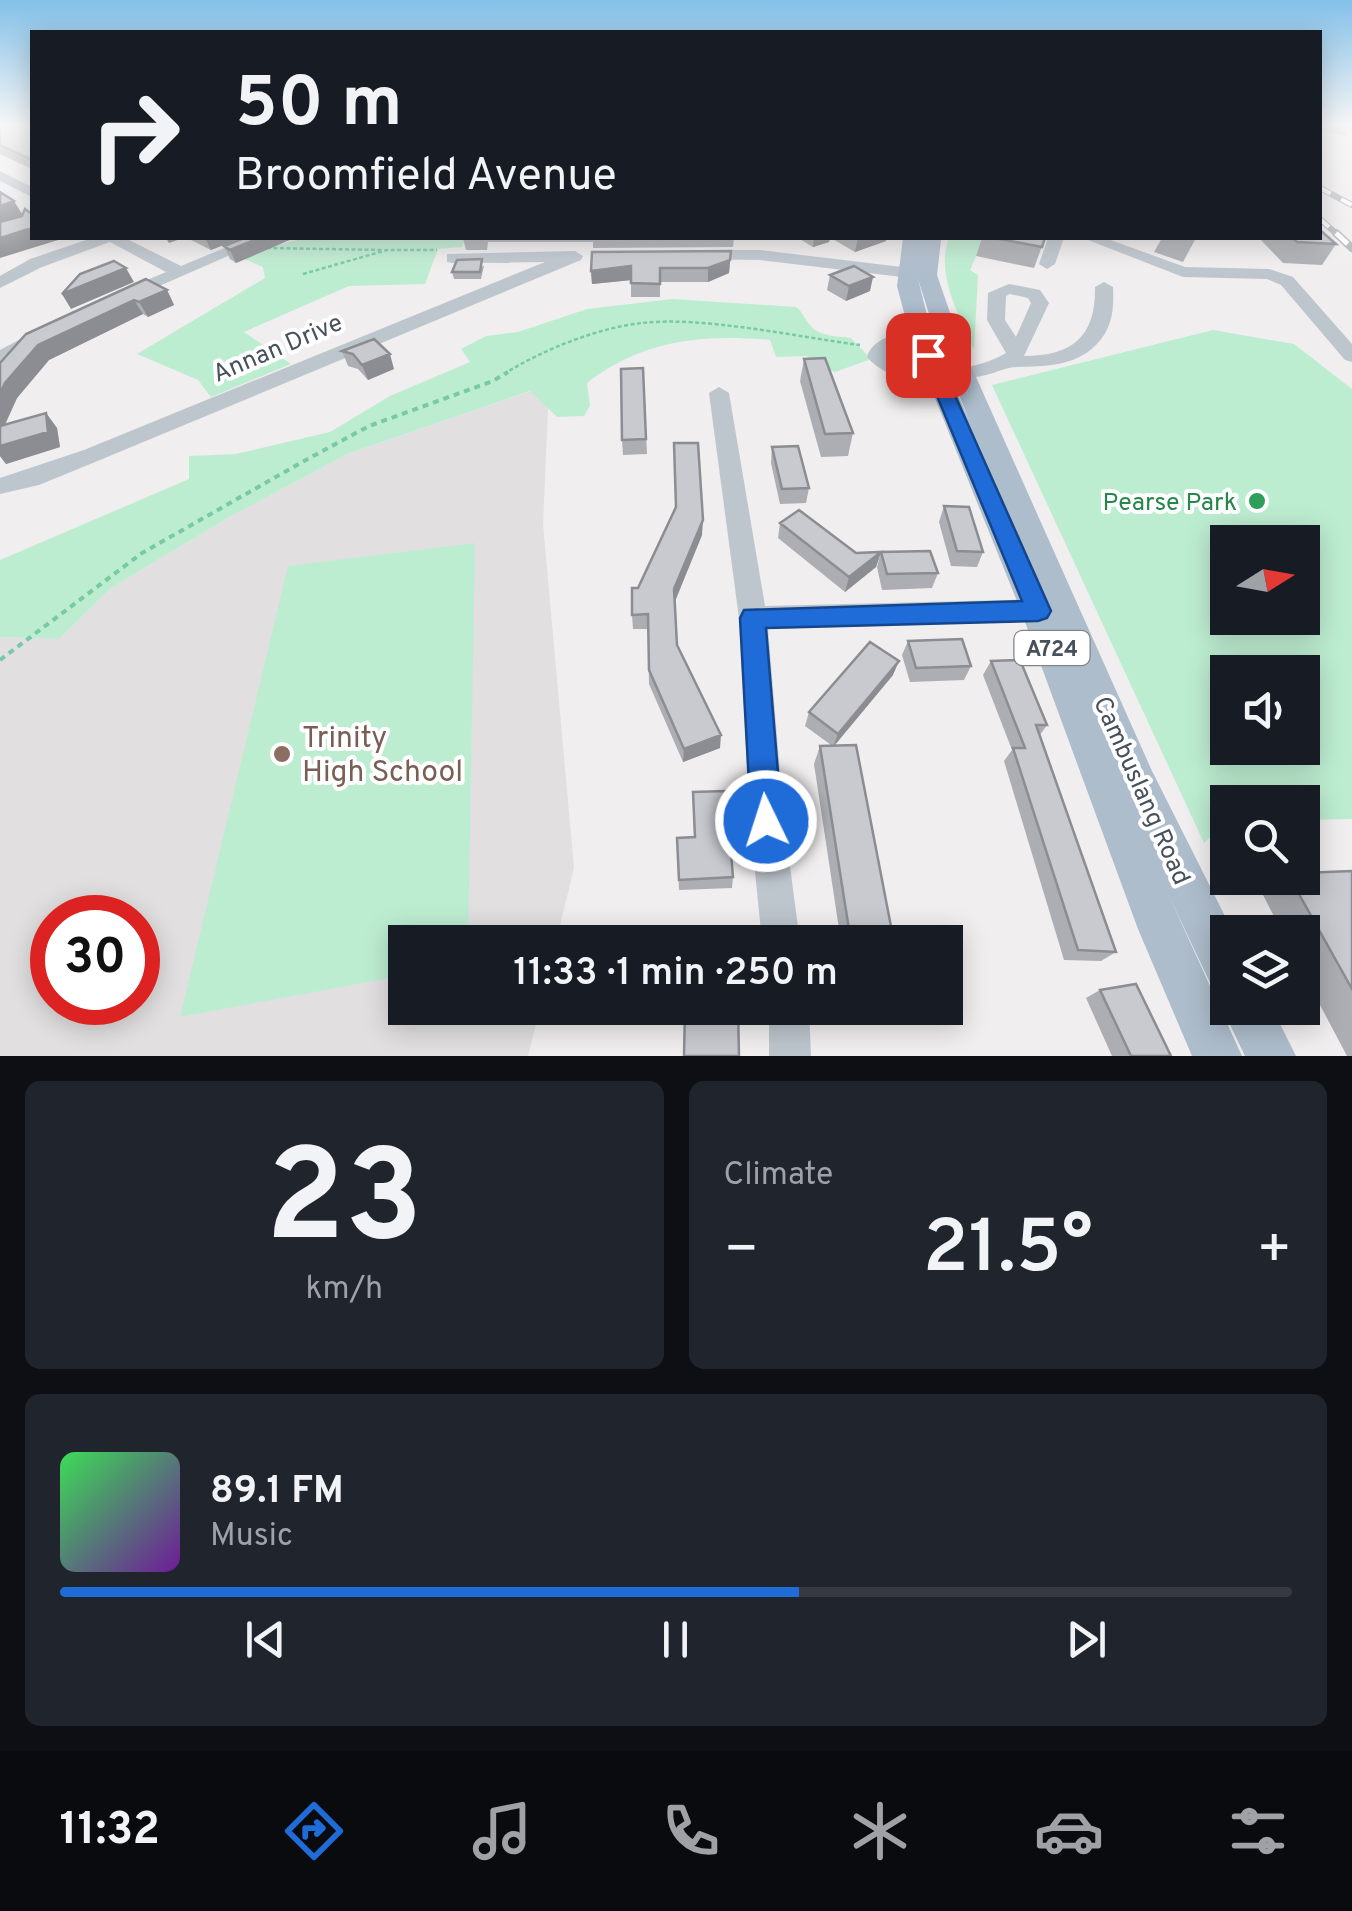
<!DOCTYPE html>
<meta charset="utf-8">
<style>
:root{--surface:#171b24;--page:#20242c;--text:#f1f3f6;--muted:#9ea1a6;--line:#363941;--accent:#1f6cd9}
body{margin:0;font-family:Overpass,sans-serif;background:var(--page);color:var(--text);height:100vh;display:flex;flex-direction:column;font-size:38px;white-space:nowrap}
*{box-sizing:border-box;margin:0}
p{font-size:32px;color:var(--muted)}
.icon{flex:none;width:55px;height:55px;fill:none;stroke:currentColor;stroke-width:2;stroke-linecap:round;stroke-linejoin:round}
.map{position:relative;height:1056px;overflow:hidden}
.side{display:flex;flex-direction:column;gap:25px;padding:25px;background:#0d0f14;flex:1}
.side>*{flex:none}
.banner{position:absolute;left:30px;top:30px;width:1292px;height:210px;border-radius:0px;box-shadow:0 5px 25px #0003;background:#171b24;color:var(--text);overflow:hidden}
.needle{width:65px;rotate:79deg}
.fabs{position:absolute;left:1210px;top:525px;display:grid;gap:20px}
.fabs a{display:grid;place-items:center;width:110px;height:110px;border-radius:0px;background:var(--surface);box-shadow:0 5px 25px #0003;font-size:50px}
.speed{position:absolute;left:30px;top:895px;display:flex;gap:20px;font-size:50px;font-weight:700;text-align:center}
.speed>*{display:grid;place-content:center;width:130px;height:130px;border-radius:50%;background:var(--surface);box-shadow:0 5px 25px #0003;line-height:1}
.speed .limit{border:15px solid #d22;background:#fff;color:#111}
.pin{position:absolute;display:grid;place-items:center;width:85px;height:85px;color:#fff;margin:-42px;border-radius:20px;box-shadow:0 5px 15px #0006}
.me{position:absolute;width:110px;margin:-55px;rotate:356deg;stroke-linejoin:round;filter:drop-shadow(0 0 8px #0008)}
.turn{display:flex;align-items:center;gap:35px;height:210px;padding:0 40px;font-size:45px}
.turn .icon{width:130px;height:130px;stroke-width:2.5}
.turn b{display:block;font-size:70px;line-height:85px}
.big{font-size:75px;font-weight:600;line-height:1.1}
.side .widget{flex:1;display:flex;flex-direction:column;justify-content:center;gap:15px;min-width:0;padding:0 35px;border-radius:15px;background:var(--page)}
.side .dial{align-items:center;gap:0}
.dial b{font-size:130px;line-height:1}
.song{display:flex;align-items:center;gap:30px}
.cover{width:120px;height:120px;border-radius:15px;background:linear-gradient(135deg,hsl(130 70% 55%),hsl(280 70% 35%))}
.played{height:10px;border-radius:5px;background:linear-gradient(90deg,var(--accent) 60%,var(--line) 60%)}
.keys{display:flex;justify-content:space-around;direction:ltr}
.heat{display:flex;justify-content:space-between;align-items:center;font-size:55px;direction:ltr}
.side .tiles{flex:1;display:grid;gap:25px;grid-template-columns:1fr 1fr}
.widget:last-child{grid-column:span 2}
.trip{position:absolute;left:388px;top:925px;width:575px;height:100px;border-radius:0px;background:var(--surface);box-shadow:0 5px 25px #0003;font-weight:600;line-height:100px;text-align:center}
.dock{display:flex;height:160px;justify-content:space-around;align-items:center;background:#090b0e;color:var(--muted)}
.dock .icon{width:70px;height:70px}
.dock .selected{color:var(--accent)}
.dock b{font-size:45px;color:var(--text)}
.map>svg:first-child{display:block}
</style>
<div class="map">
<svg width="1352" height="1056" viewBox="0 0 1352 1056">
<rect width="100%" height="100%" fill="#f0eeee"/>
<!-- education -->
<path fill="#e1dfe0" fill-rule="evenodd" d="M531 391 548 408 543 524 574 868 556 942H405V1008H540L528 1056H0V637L59 639 111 588 226 519 347 454ZM52 918H138V1002H52Z"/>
<!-- green -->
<path fill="#bdedd1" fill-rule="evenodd" d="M304 238H465L462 247 438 249 425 284 349 286 244 332 291 364 211 397 198 380 137 354 265 278 263 267 238 256Z
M949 238H984L970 270 978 275 974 350C960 316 935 275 949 238Z
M672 299 796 307C804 313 804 319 811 326 820 337 839 336 851 338L871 359 835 372 817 365 807 356 776 357 770 340C702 334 642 340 587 383L590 406 584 416 557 417 530 391 347 454 226 519 111 588 59 639 0 637V560L189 479V456L236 454 330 432 390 396 470 362 461 349 486 336 518 332 587 309Z
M1213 330 1294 344 1352 389V819L1303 820 1302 802H1228L1227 821 1204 843 992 385ZM1302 542V618H1228V542ZM1228 672H1302V748H1228Z
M475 543 468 942H405V975L180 1017 288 566Z"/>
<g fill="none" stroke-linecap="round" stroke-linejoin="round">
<!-- path-far1 -->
<path stroke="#77caa3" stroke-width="2.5" stroke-dasharray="4 2.5" stroke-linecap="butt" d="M267 248 383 250
M303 274 387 250H437
M504 374C542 350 597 328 642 323 703 316 798 337 860 345"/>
<!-- path -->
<path stroke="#77caa3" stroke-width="4" stroke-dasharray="6 5" stroke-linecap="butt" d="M0 660 142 553 304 461 369 426 493 381 508 372"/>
<!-- minor -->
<path fill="#bdc5cd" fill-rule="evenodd" d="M0 171 32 187V197L0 181Z
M92 238H125L181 266 239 242 253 245 125 301 116 296 119 292 166 272 110 242 42 267 0 288V276L30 259Z
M1048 238H1064L1055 264 1047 269 1039 264Z
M1083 238H1105L1185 267 1269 269 1293 277 1352 344V362L1345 360 1281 285 1267 279 1183 277Z
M698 250H760L927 270 936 275 927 280 760 260 692 259V251Z
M575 251 583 256 581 260 100 460 39 485 0 494V478L84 450 545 262 453 263 447 262V254Z
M1104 282 1113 287C1114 309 1113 328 1096 345 1074 367 1044 366 1016 367 1007 367 995 373 986 375 950 383 893 388 867 357 873 334 915 326 932 339L929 343 892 348 887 356C914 378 978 371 1006 353L987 320 988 293 1009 284 1040 290 1049 303 1024 356C1073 356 1096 336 1095 287ZM1010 294 1028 298 1031 303 1016 337 1005 320 1006 296Z
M43 327 50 329V337L0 364V350Z
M719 387 729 393 765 606 1053 599 1063 602 1067 610 1063 618 1053 621 768 629 784 821 800 942H762L750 821 739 618 709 393Z
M769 1008H809L811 1056H769Z"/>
<!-- major -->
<path fill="#aebdcc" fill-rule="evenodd" d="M903 238 941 240 937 275 959 339 1152 771 1233 932H1228V994L1212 987 1169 896 1242 1056H1192L1138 929 1021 611 911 339 897 286ZM918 279 937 339 969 420 933 339Z
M1228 995V1008H1272L1296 1056H1245L1222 1008Z"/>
<defs>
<path id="rail-far1" d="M1320 188 1352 205
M1320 219 1339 236"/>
<path id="rail" d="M1336 233 1352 248"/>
</defs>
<!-- rail-far1 casing -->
<use href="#rail-far1" stroke="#b0b3b8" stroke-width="6"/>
<!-- rail casing -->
<use href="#rail" stroke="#b0b3b8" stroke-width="8"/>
<!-- rail-far1 -->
<use href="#rail-far1" stroke="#fff" stroke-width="4" stroke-dasharray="12" stroke-linecap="butt"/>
<!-- rail -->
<use href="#rail" stroke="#fff" stroke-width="5" stroke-dasharray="16" stroke-linecap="butt"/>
</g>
<!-- wall -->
<path fill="#acaeb3" d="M0 126H32V169L0 154Z
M1320 126H1352V129L1345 136 1320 130Z
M187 238H294L236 263 230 259 224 246 240 239H238L211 250Z
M463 238H734L733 247 593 248V242H488L487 250H466Z
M798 238H830L829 242 813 247Z
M831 238H886V241L855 252Z
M982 238H1045L1034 268 976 256Z
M1162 238H1196L1183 262 1154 252Z
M1259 238H1320L1336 244 1322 265 1283 263Z
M731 251 729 273 708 282H660V297H631V280L592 284 591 271Z
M484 266 481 279H454L452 272Z
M830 275 870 291 846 301 827 290Z
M146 279 167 290 174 305 148 317 143 314 49 360 17 398 5 425 46 413 57 428 60 447 6 464 0 456V446L5 445 0 446V363L26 334Z
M342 351 394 369 368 380 358 369 348 366Z
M804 359 853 433 848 456 821 457 800 381Z
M643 368 647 454 623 455 622 440Z
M772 447 809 488 806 503 780 504 771 463Z
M944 506 983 552 977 567 951 566 939 522Z
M780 523 856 553 881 552 876 567 845 592 778 538Z
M702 535 674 602 677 645 720 748 683 762 649 684 648 629H633L632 615 638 588Z
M881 552 938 573 932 588 882 590 877 567Z
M908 641 971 666 964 680 910 682 902 655Z
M991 661 1047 725 1040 735 1116 952 1101 961 1064 960 1004 761 1012 750 983 675Z
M893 675 835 745 894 942H841L814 764 820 746 831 745 805 726 809 712Z
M693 792 733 877 732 888 679 890 677 838 694 837Z
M1352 871V1056H1347L1302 971V932H1282L1260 889 1280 878H1302Z
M1100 990 1171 1056H1112L1086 998Z
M838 1008H895L838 1010Z"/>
<!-- shaded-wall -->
<path fill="#8c8d92" d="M14 201 24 217 0 226V206Z
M32 228V238H56L58 240 0 258V238Z
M166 238H183L169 243Z
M205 238H237L238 239 211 250Z
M259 238H294L236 263 230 250Z
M814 238H830L829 242 813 247Z
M858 238H886V241L855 252Z
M731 251 729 273 708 282V268Z
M631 266 632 280 592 284 591 271Z
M126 268 134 282 71 309 62 294Z
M873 277 870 291 846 301 849 286Z
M167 290 174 305 148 317 139 302Z
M134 300 143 314 49 360 17 398 0 435V394L5 383 38 345Z
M390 354 394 369 368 380 362 365Z
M46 413 57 428 60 447 6 464 0 456V446Z
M703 520 702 535 674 604V589Z
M881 552 876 567 845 592 849 577Z
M899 661 893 675 833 747 838 734Z
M721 735 720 748 683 762 684 749Z"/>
<!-- building -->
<path fill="#c8cad0" stroke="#8c8d92" stroke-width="2.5" d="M0 126H32V160L0 145Z
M0 192 14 201 0 206Z
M25 209 32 214V228L0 238V222L22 216Z
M1320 230 1336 244 1297 242 1292 238H1320Z
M244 238H259L230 250 224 246Z
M994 238H1045L1042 247Z
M731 251 730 260 708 268H660V284L631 283V266L591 271 592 252Z
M482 259 480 272H452L457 260Z
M114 261 126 268 62 294 80 274Z
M854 266 873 277 849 286 830 275Z
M146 279 167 290 139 302 134 300 38 345 5 383 0 394V363L26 334Z
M374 339 390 354 362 365 353 354 342 351Z
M825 358 853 433 825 434 804 359Z
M643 368 646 439 622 440 621 369Z
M46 413 48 432 0 446V426Z
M674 443H698L703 520 674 589 677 645 721 735 684 749 649 670 648 614 632 615V588H638L676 507Z
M798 446 809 488 782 489 772 447Z
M944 506 969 507 983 552 957 551Z
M799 510 856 553 881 552 849 577 780 523Z
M930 551 938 573 887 574 881 552Z
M962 639 971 666 916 668 908 641Z
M870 642 899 661 838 734 809 712Z
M1020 660 1047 725H1036L1116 952 1078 950 1013 748H1025L991 661Z
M856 745 894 942H851L820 746Z
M726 791 733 877 679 880 677 838 695 837 693 792Z
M1352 871V989L1290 878H1302V873Z
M687 930 736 932 737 942H687Z
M1136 984 1171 1056H1131L1100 990Z
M685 1008H738L739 1056H684Z"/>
<!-- sky -->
<linearGradient id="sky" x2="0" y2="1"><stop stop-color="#83c0e8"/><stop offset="0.46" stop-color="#f8f7f7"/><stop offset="1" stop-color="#f8f7f7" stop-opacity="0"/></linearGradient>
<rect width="1352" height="274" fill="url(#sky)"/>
<!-- route -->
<path fill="#1f6cd9" stroke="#14468d" stroke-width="2.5" d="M928 350 937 355 1051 611 1047 618 1038 621 766 628 782 821 777 832 766 836 756 832 751 821 740 618 744 610 1022 601 920 355Z"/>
<!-- markers -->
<circle fill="#2e9e5b" stroke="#fff" stroke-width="4" cx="1257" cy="501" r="10"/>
<circle fill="#8d6e63" stroke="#fff" stroke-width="4" cx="282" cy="754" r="10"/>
<g text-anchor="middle" stroke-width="8" stroke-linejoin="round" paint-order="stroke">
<!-- shield labels -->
<rect fill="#fff" stroke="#7e858c" stroke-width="2.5" x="1014.5" y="631" width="75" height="34" rx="8"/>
<g font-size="22" font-weight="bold" fill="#47515b">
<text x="1052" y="656">A724</text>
</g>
<!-- street labels -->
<g font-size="25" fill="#47515b" stroke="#fff">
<text transform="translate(277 347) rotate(-23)" y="9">Annan Drive</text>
<text transform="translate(1143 790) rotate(66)" y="9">Cambuslang Road</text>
</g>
<!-- leisure labels -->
<g font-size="25" fill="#27864d" stroke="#fff" text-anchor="end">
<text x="1237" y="510">Pearse Park</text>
</g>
<!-- near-education labels -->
<g font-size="30" fill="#785e54" stroke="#fff" text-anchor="start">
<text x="302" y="747">Trinity<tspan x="302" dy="34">High School</tspan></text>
</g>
</g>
</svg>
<div class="fabs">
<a><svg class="needle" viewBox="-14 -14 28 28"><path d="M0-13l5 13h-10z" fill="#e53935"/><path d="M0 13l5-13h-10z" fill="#9ea1a6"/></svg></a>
<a><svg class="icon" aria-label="sound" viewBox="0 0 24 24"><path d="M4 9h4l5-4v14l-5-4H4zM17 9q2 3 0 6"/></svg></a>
<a><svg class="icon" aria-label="search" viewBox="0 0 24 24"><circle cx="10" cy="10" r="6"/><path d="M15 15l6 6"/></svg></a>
<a><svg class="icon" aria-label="layers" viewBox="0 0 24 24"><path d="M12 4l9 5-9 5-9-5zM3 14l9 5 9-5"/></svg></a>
</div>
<div class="speed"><div class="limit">30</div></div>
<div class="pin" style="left:928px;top:355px;background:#d93025"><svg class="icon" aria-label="arrive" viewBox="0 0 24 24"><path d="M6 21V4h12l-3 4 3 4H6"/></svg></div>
<svg class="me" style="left:766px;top:821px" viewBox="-20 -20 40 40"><circle r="17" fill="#1f6cd9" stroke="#fff" stroke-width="3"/><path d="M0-11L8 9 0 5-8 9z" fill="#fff"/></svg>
<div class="trip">11:33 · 1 min · 250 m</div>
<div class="banner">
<div class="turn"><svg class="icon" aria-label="right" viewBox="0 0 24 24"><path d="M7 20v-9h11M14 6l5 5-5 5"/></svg><div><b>50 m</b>Broomfield Avenue</div></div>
</div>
</div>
<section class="side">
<div class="tiles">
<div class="widget dial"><b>23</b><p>km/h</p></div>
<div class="widget"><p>Climate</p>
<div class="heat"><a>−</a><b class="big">21.5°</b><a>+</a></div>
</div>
<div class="widget">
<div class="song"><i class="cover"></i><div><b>89.1 FM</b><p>Music</p></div></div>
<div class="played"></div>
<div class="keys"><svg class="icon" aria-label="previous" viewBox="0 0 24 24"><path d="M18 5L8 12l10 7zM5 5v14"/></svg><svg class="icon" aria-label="pause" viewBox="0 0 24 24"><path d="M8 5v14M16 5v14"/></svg><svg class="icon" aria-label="next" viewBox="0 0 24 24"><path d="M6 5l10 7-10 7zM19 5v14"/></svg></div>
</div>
</div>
</section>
<nav class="dock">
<b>11:32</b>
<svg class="icon selected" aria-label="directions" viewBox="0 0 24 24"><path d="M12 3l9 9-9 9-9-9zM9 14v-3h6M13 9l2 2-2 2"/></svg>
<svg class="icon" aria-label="music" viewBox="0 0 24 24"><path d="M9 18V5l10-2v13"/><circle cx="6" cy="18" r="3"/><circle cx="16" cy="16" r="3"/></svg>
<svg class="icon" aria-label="phone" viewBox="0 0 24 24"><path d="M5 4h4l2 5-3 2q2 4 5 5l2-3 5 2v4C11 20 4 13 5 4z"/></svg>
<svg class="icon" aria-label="climate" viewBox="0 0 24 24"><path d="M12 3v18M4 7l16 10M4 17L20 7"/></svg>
<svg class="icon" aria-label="car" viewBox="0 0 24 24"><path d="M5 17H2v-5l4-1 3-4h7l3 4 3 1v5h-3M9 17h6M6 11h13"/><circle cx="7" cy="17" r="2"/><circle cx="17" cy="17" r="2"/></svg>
<svg class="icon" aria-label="filters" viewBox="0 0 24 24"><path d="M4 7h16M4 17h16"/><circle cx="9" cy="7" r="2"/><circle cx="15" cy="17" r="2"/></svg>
</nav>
